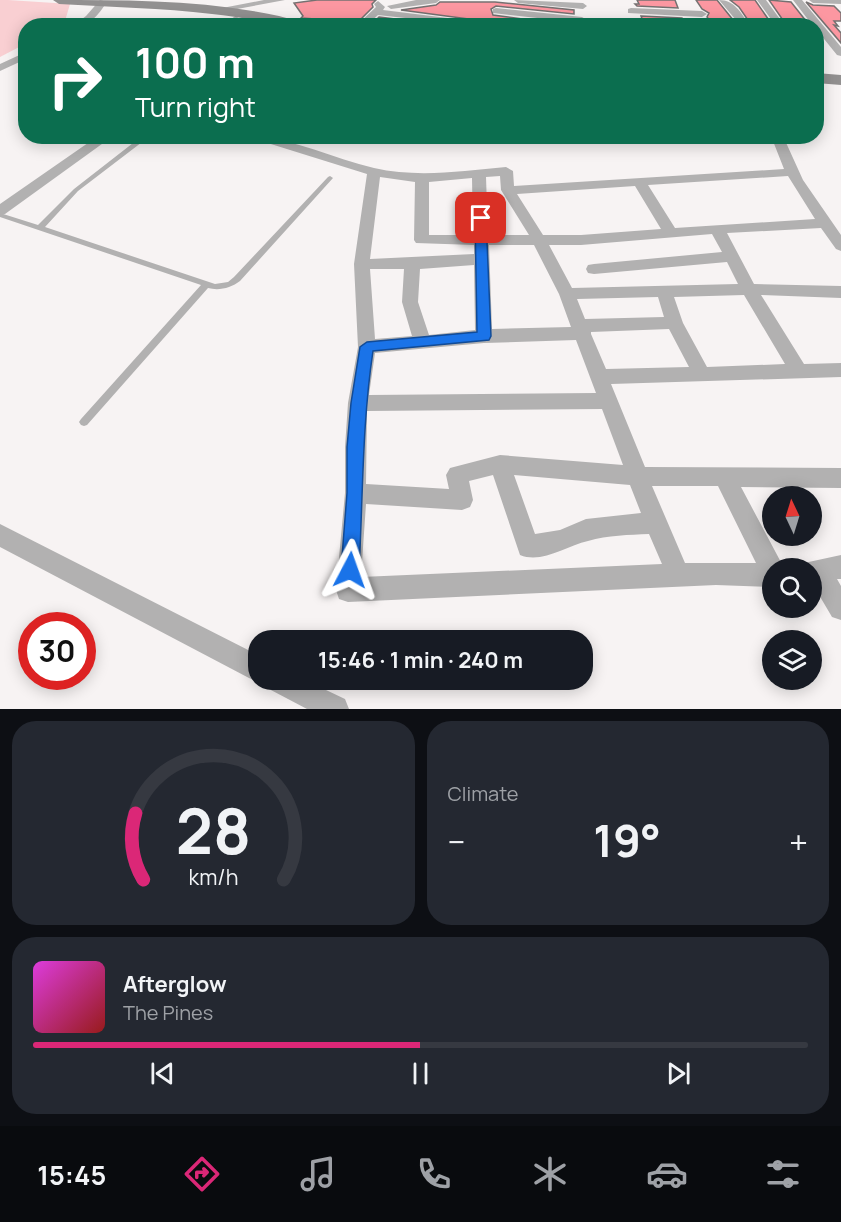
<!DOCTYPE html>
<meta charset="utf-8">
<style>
:root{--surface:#171b24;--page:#242831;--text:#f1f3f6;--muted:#9ea1a6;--line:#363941;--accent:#db2777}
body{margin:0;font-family:Manrope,sans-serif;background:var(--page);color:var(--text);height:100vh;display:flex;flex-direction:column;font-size:22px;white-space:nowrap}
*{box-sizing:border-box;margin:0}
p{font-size:20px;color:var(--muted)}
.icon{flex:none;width:33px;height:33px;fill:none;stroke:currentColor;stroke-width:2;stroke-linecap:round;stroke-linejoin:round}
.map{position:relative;height:709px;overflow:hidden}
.sheet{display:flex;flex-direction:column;gap:12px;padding:12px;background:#0d0f14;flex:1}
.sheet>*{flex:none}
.banner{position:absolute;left:18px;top:18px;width:806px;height:126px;border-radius:24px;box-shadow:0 3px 15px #0003;background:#0b6e4f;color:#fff;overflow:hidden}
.needle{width:39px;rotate:356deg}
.buttons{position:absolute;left:762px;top:486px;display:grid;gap:12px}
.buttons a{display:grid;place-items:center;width:60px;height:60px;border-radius:50%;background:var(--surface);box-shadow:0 3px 15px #0003;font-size:30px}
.speed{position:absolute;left:18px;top:612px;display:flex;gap:12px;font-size:30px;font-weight:700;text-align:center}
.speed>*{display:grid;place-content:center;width:78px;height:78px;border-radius:50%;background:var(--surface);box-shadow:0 3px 15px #0003;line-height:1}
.speed .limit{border:9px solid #d22;background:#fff;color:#111}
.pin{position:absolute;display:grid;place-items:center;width:51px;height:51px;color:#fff;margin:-26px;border-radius:12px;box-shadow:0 3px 9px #0006}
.me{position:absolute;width:66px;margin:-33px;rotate:4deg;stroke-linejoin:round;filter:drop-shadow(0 0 4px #0008)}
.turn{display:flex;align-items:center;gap:21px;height:126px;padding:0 18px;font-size:27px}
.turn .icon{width:78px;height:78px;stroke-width:2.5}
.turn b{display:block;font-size:42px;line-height:51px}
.big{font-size:45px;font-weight:700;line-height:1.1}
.sheet .widget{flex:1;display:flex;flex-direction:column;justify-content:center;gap:9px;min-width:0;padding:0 21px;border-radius:24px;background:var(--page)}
.sheet .dial{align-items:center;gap:0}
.dial svg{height:156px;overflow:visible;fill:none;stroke:var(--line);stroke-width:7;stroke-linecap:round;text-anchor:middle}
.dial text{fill:var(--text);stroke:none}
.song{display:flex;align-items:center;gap:18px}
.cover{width:72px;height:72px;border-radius:9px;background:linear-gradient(135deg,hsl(300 70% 55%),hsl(0 70% 35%))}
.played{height:6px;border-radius:3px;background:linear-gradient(90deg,var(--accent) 50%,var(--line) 50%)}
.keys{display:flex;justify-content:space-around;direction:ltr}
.heat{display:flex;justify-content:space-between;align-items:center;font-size:33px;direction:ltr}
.sheet .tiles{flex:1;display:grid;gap:12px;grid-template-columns:1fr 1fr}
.widget:last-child{grid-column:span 2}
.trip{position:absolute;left:248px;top:630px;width:345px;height:60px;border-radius:24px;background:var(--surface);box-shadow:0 3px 15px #0003;font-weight:700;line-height:60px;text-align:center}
.dock{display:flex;height:96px;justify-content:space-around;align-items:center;background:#090b0e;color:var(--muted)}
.dock .icon{width:42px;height:42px}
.dock .selected{color:var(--accent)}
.dock b{font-size:27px;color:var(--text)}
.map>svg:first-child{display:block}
</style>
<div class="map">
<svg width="841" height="709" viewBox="0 0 841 709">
<rect width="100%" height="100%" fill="#f7f3f3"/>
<!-- green -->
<path fill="#f9cfd2" d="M0 0H8L70 4 65 21 58 25 26 26 25 44 0 57Z"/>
<!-- building -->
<path fill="#fc97a1" stroke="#757171" stroke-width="1.5" d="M317 0H376L372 4 373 7 354 26 311 23 317 19 301 18 303 16 294 3Z
M637 0H675L678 8 637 6 635 4H639Z
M696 0H717L738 26 713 25 707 17 709 13 702 9Z
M730 0H755L773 26H752L739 7Z
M769 0 791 2 810 26H787Z
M440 2H495L574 10V14L496 6 491 9 493 15 574 26 514 25 401 10 436 5Z
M806 2 813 5 834 6 841 13V21H834L838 26 834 25 841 33V43Z
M641 16 682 18 685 26H645Z
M379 17 452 26H370Z"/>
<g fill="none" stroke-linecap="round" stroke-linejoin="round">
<!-- service -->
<path fill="#b2b1b1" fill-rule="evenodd" d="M243 11 247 12 232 21 174 26H145L231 19Z
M142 136H150L78 191 45 227 215 284 228 282 234 277 328 177 330 176 333 178 240 281C231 288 219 291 208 288L87 425 84 426 81 425 79 422 81 419 201 285 0 217V213L38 225 74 189Z"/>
<!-- minor -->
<path fill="#b2b1b1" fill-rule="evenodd" d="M100 0 107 2C97 16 91 26 73 26L86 16Z
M264 0H285L221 12 217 9Z
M416 0H440L436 3 391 9 387 6Z
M514 0 583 3 587 6 583 9 518 3Z
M719 0C735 0 741 13 750 26H741Z
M757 0H766L785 26H776Z
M793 0H802L841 47V56L837 55 816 29V26H813Z
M809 0H841V4L813 3Z
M378 1 385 7 383 10 512 26H477L378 15 366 26H356L376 7 374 4Z
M496 8 582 17 587 20 582 23 493 13V9Z
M631 8 702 11 707 14 702 17 628 13V9Z
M266 14 274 16 263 26H253Z
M26 52V59L0 71V64Z
M98 136H113L5 214 0 215V204Z
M245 136C289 136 331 158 374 168 418 178 462 171 506 167L513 171 514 186 784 169 771 136H783L803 180 841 235V251L836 249 821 228 727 233 754 284 841 286V298L761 295 804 364 841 363V377L611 384 645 467 841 468V488L741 487 784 568H772V587L716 585 348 602 339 599 336 590 345 493V447L348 403 358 347 354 264 367 174ZM500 176 501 190 529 235H488L486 177ZM788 176 815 219 675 228 648 185ZM380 177 415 182 414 240 416 243 474 245V254L370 259ZM472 178 473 235H429V182ZM635 186 661 229 581 235H543L517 194ZM712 234 722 252 594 264 588 265 586 269 588 273 594 274 727 262 738 284 572 288 549 245H581ZM489 245H534L559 294 571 327 492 329ZM474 265 475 330 429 335 418 302 420 269ZM370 269H404L402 302 412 336 375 339ZM744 295 785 364 707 367 683 323 674 297ZM658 297 664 317 585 319 577 299ZM669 329 689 367 606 369 591 334V332ZM576 340 596 393 369 395 375 353 484 343ZM602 409 623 465 500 455 450 468 446 475 449 489 366 484 367 411ZM493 475 520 555C542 564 566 546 588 541 608 535 629 535 649 534L662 564 361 577 366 504 462 510 470 507 473 500 469 481ZM514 475 630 485 641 513 586 519 560 530 535 534ZM652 486H718L756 563H685Z
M0 524 258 655V680H264L258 682 249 678 0 547Z
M841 555V579H837L841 586V620L832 617 812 583V568H801L804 563Z
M265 680H305L345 699 349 709H307L269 689Z"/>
<!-- secondary -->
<path fill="#929090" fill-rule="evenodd" d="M53 0C128 0 205 0 279 16 288 19 302 20 309 26 277 26 245 17 212 14 162 8 110 7 59 4Z
M816 73 841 75V85L816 83Z"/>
</g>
<!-- route -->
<path fill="#1a73e8" stroke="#114b97" stroke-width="1.5" d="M481 214 486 218 491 336 489 340 373 351C362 424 363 497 359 570L356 577 350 579 343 577 341 570 347 493V447L351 403 360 347 367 342 477 332 475 218Z"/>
</svg>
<div class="buttons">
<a><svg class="needle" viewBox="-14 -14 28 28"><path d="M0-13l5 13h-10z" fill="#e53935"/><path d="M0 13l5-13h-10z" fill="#9ea1a6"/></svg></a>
<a><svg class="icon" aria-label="search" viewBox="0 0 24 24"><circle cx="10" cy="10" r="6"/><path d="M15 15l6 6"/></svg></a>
<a><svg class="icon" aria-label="layers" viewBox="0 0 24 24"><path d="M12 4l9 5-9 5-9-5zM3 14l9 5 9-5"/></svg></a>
</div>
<div class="speed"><div class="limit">30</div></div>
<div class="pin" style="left:481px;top:218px;background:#d93025"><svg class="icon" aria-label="arrive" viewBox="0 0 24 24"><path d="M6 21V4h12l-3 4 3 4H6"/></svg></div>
<svg class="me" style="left:350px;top:570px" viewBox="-20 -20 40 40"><path d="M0-17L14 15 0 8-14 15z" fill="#1a73e8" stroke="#fff" stroke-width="4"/></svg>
<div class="trip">15:46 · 1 min · 240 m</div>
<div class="banner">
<div class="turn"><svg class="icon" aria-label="right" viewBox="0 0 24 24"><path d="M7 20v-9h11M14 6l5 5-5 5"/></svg><div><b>100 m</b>Turn right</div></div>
</div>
</div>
<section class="sheet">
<div class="tiles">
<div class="widget dial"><svg viewBox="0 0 100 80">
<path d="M14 69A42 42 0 1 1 86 69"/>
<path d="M14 69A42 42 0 0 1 10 35" stroke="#db2777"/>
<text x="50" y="56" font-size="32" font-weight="700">28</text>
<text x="50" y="72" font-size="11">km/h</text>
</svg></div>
<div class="widget"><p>Climate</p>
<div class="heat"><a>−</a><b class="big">19°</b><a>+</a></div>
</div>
<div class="widget">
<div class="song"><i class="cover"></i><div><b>Afterglow</b><p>The Pines</p></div></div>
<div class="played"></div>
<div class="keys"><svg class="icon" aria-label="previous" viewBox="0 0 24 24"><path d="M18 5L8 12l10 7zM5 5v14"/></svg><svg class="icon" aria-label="pause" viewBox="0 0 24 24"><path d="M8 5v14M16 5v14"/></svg><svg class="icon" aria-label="next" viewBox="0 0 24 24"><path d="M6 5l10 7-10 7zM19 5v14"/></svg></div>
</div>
</div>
</section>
<nav class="dock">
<b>15:45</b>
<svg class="icon selected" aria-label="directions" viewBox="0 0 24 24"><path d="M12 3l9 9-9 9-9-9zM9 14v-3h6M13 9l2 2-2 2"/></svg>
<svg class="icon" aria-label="music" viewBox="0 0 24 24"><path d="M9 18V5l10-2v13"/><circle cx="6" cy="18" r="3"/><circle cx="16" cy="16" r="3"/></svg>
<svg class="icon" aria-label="phone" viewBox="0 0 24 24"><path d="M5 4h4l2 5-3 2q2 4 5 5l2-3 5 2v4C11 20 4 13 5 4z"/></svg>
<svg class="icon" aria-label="climate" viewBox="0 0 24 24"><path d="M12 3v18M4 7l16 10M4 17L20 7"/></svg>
<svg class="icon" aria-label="car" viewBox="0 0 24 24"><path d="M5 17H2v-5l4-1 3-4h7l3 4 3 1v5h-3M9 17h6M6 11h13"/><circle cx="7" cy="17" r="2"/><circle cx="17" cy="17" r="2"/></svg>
<svg class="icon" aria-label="filters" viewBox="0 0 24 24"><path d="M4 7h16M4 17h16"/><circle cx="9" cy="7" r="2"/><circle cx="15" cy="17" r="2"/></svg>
</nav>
